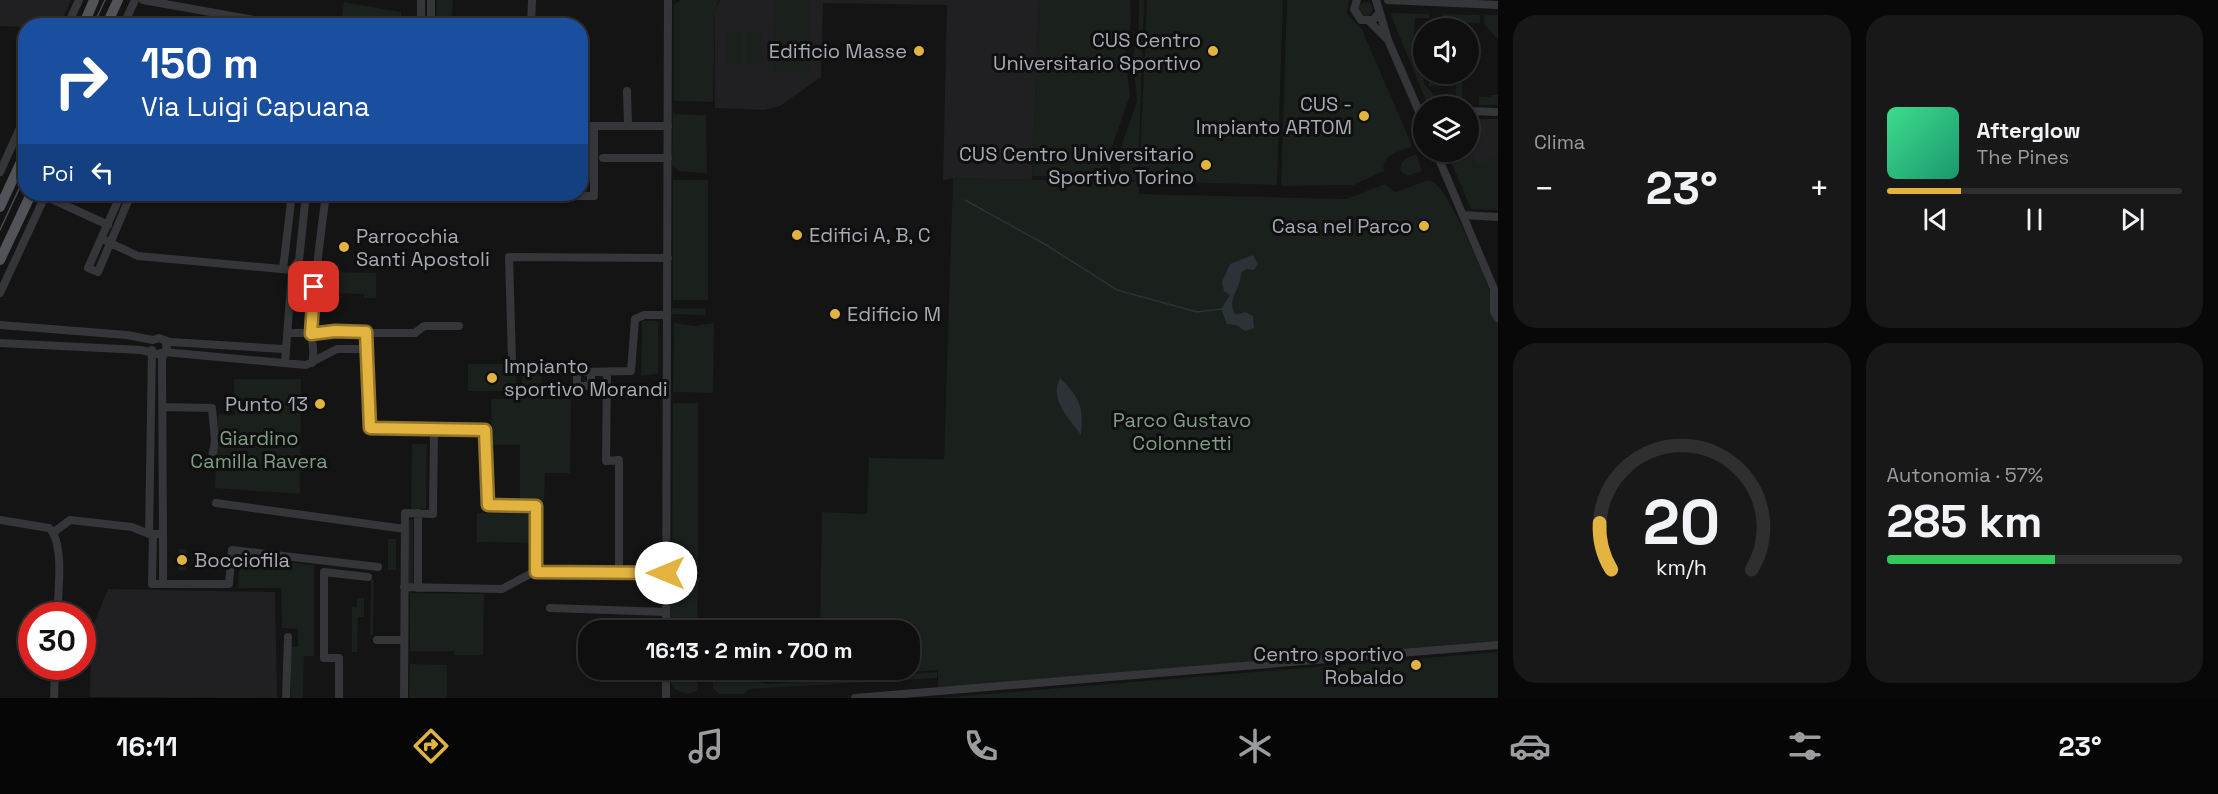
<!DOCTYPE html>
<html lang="it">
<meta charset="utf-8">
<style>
:root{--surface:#0f0f10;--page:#181819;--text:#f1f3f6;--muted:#9b9c9f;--line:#2f2f30;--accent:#e2b43f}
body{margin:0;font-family:"Space Grotesk",sans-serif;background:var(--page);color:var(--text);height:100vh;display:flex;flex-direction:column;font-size:22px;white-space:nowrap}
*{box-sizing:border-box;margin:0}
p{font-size:20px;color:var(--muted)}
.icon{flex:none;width:33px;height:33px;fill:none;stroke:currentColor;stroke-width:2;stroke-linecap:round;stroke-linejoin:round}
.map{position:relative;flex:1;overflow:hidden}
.details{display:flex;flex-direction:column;gap:15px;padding:15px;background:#080809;width:720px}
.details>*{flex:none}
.hud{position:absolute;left:18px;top:18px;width:570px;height:183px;border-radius:24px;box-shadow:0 2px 4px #0004,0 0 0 2px var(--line);background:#1a4fa0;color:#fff;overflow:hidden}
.tools{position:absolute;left:1413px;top:18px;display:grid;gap:12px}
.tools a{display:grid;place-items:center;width:66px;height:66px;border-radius:50%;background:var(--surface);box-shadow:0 2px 4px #0004,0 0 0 2px var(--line);font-size:30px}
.speed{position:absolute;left:18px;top:602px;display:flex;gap:12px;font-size:30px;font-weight:700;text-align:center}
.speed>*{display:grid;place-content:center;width:78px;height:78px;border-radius:50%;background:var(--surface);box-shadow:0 2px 4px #0004,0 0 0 2px var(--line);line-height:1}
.speed .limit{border:9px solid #d22;background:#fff;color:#111}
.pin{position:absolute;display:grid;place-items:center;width:51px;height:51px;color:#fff;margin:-26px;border-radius:12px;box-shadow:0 3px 9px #0006}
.me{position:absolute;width:66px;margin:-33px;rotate:270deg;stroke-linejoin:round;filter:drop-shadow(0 0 4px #0008)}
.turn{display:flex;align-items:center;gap:21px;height:126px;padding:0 24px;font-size:27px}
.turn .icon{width:78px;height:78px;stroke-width:2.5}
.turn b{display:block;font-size:42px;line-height:51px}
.then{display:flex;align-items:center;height:57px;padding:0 24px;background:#0003;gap:12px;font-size:22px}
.big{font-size:45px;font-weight:700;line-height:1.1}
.details .tile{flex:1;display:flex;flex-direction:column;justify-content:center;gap:9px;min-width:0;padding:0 21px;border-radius:24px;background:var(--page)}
.details .dial{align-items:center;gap:0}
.dial svg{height:156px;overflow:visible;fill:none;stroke:var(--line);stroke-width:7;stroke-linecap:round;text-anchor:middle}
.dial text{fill:var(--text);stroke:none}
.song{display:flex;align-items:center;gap:18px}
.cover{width:72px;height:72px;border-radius:9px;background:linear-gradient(135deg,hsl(150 70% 55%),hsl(160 70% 35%))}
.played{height:6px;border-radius:3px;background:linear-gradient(90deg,var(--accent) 25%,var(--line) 25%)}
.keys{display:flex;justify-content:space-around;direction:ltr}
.heat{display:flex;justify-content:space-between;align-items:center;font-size:33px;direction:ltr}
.charge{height:9px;border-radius:4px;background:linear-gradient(90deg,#34c759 57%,var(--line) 0)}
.details .tiles{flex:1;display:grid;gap:15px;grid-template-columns:repeat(2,1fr)}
.trip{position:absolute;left:578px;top:620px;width:342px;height:60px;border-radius:24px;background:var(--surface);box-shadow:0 2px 4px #0004,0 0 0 2px var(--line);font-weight:700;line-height:60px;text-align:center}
.menu{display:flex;height:96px;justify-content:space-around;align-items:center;background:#060606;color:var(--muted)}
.menu .icon{width:42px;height:42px}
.menu .on{color:var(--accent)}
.menu b{font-size:27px;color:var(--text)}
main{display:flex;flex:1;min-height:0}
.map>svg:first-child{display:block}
</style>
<main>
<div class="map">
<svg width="1498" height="698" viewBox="0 0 1498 698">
<rect width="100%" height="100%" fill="#141415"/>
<!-- built -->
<path fill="#202022" d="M0 0H71L60 25 25 27 0 26Z
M720 0H1039L1032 180 953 178 943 180 947 5 823 3 821 77 780 106 764 110 715 108V11Z
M1469 119H1498V210L1471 209 1447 152H1468Z
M108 589 275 592 277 698 90 697 91 631Z"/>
<!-- green -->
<path fill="#1a201c" d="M437 0H453L451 25H436Z
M680 0H719L715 11 713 102 674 101V5Z
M774 0H809V72H773Z
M1039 0H1130L1131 20 1125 56 1130 95 1110 152 1111 177 1032 176Z
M1139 0H1144L1138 181 1119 179 1121 147 1137 101 1133 57 1139 27Z
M1147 0H1283L1277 185 1139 181Z
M1287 0H1349L1347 14 1362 30 1411 143V147C1398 152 1381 155 1384 171L1353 185 1281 186Z
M1359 9a7 7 0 1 1 14 0a7 7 0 1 1-14 0Z
M344 2 401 12V16H342Z
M1390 13 1429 14V18H1415L1413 60 1419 74H1424V84L1437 98V103H1427Z
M1443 14 1480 15V23L1442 22Z
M1484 15H1498V40L1484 23Z
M726 32H743V64H726Z
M746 32H762L763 64H746Z
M1429 74H1454V86H1429Z
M1456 74H1462V104H1443V99H1456Z
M1491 95H1498V105H1479V97H1490Z
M673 114 706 115 707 173 678 171 672 164Z
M1447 152H1452V157C1462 150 1471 155 1478 164L1498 156V210L1471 209Z
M1416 154 1422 171 1407 176 1401 172C1398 161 1407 158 1416 154Z
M953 178 1139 182V194L1347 199 1385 184 1395 192C1404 191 1425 179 1431 181 1447 185 1486 278 1491 296 1493 301 1492 308 1492 314L1498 321V641L938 688V670L820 679V669H909V630H820L822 512 867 514 869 458 944 459Z
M673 180H708V300H673Z
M328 272 376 273V298H364V294L328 293Z
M672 308 705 309V315L671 314Z
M642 321H658V374L641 376Z
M674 323 695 326 714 323 713 393 673 392Z
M541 361 542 399H571L570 473H545L544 501 520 500V445H492L491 399H522V362Z
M468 364H516V391H468Z
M234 379H301L300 494 215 488 218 414 235 415Z
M673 403H698V567H672Z
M412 444H427L426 509 411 510Z
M477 513 530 514 531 543 477 542Z
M411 519 413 521V583L409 584 408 521Z
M388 539H396V570H388Z
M179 549H186V570H178Z
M240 557 314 565V656H304L303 698H291V647H298V629L282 628 281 588H238Z
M670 577H701L698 586 697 630H670Z
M371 580H374L373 635H370Z
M410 593 484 594 483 655H454V651H410Z
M357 598H364V617H358L357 652H352V607H357Z
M1498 652V698H939Z
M410 664 447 665V698H409Z
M669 669H700L697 690 689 694C674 690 669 689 669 669Z
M713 669H731L749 681 768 684 937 672V678L749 689 743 694H719L713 688Z"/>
<!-- water -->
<path fill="#2b3238" d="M1253 255 1258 264 1254 270 1246 269 1241 273C1241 290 1225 300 1236 315L1245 312 1253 316 1254 328 1245 331 1236 325 1227 324 1221 309 1230 295 1224 291 1222 282 1230 264Z
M1060 378C1080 398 1084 407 1081 435 1069 418 1049 400 1060 378Z"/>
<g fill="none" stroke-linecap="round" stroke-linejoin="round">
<!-- stream -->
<path stroke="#2b3238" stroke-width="1.5" d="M965 200 1048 246 1117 290 1197 312 1221 309"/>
<!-- minor -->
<path stroke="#35363a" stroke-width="8" d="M143 0 288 26
M421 0V25
M431 0V26
M1357 0 1354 9 1361 20H1373L1379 13
M1376 0 1388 40 1424 123
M1388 0 1498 5
M1369 21 1387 39
M67 26 79 0
M123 26 135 0
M346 26V23L431 22
M531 26 532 0
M627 91 628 126
M1468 111 1498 112
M580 126H668
M1436 152 1494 289V312L1498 318
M603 158H668
M0 172 26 115
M121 194 88 268 98 272 131 194
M484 194V196H594V126
M45 196 108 225
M1463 215 1498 217
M102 239 138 256 292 270
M283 269 292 194
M0 293 46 194
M0 325 127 335 153 340 159 338 170 342 284 349
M366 332 370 427 485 430 488 505 536 506V572
M287 333H415L424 326H459
M0 343 141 350 157 354 164 352 306 365 337 349H368
M512 360 509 257 668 258
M285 363 292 270 299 260 306 194
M312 363C316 350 310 339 311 326 315 282 320 238 326 194
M591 372V386H577V372L631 371 635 319 644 315H667
M607 372 606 461 619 460V573
M163 407 212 408 215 440 211 465
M216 503 405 529
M0 520 49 528C65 542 58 594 57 615
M54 532 70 520 132 527 149 534H163L162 358 167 347 165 341
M149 534 152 350
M153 534 152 584H163V534
M163 584H229L232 550 378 567
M404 587 502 589 532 573H666
M418 588V513
M550 608 666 612
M666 630 668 0
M377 640H404
M54 698 55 666
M286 698 288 637
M339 698V658H324V572L368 577
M404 698 405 513 433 514 434 430
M666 698V669
M855 698 1498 645"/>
<!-- major -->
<path stroke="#515359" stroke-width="10" d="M83 26 94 0
M106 26 118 0
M0 207 26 151
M0 260 31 194"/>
<!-- tram -->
<path stroke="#484a4f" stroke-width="1.5" d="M93 26 105 0
M0 230 26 174"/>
</g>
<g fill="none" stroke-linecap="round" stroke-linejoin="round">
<defs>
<path id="route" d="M314 287 311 334 335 331 366 332 370 428 485 430 488 505 536 506V572L666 573"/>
</defs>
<!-- route casing -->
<use href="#route" stroke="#937529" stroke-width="15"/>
<!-- route -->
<use href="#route" stroke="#e2b43f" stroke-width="10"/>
</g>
<!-- markers -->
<g fill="#e2b43f" stroke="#0f0f10" stroke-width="2">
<circle cx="919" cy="51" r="6"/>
<circle cx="1213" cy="51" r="6"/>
<circle cx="1364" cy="116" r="6"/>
<circle cx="1206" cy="165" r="6"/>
<circle cx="1424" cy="226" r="6"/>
<circle cx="797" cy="235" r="6"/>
<circle cx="344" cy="247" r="6"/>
<circle cx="835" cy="314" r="6"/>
<circle cx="492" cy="378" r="6"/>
<circle cx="320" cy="404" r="6"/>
<circle cx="182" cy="560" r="6"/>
<circle cx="1416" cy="665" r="6"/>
</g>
<g text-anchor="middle" stroke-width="6" stroke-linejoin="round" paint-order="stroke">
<!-- poi labels -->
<g font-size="20" fill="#a7aab5" stroke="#0f0f10" text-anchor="end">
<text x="1201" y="47">CUS Centro<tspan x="1201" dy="23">Universitario Sportivo</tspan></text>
<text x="907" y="58">Edificio Masse</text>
<text x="1352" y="111">CUS -<tspan x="1352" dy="23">Impianto ARTOM</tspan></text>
<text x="1194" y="161">CUS Centro Universitario<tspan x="1194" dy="23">Sportivo Torino</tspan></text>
<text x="1412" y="233">Casa nel Parco</text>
<text x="809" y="242" text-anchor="start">Edifici A, B, C</text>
<text x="356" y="243" text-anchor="start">Parrocchia<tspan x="356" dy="23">Santi Apostoli</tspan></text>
<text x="847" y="321" text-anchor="start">Edificio M</text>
<text x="504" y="373" text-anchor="start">Impianto<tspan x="504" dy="23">sportivo Morandi</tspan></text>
<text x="308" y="411">Punto 13</text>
<text x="194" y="567" text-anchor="start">Bocciofila</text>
<text x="1404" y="661">Centro sportivo<tspan x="1404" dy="23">Robaldo</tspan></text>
</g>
<!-- park labels -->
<g font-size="20" fill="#7f9e83" stroke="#0f0f10">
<text x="1182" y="427">Parco Gustavo<tspan x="1182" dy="23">Colonnetti</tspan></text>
<text x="259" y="445">Giardino<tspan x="259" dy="23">Camilla Ravera</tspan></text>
</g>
</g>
</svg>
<div class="tools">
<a><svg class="icon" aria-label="sound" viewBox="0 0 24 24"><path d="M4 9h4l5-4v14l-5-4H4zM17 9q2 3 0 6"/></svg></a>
<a><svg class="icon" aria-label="layers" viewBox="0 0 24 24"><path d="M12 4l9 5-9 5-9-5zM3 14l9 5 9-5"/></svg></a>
</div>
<div class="speed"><div class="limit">30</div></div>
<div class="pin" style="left:314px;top:287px;background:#d93025"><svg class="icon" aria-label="arrive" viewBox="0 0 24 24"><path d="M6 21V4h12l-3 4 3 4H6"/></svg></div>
<svg class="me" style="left:666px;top:573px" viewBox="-20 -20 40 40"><circle r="19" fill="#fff"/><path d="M0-13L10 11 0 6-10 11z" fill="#e2b43f"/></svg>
<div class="trip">16:13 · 2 min · 700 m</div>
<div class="hud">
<div class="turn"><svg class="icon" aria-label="right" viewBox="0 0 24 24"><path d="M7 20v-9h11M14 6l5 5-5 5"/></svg><div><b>150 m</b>Via Luigi Capuana</div></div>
<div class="then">Poi<svg class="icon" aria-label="left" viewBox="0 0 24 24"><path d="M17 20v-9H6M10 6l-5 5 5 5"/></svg></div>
</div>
</div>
<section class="details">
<div class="tiles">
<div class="tile"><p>Clima</p>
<div class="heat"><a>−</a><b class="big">23°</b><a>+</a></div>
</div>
<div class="tile">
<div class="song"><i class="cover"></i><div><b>Afterglow</b><p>The Pines</p></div></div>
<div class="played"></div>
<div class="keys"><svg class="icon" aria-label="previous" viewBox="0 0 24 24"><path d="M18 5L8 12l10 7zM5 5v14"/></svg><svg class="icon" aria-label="pause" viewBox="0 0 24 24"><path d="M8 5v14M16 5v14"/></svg><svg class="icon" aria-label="next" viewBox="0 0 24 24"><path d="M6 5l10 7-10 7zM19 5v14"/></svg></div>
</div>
<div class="tile dial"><svg viewBox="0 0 100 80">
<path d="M14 69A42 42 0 1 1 86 69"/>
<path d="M14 69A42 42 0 0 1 8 45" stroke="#e2b43f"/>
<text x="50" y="56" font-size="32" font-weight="700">20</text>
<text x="50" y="72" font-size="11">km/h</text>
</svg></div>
<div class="tile"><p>Autonomia · 57%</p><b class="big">285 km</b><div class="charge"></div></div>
</div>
</section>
</main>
<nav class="menu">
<b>16:11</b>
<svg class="icon on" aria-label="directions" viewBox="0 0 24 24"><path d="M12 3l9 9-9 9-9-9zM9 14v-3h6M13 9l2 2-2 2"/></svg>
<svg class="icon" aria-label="music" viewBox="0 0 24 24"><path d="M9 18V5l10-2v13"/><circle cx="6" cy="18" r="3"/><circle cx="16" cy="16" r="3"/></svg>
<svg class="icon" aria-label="phone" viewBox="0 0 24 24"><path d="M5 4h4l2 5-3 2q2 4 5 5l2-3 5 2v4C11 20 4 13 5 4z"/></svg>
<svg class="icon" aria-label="climate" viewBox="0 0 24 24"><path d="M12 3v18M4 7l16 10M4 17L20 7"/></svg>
<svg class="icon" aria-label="car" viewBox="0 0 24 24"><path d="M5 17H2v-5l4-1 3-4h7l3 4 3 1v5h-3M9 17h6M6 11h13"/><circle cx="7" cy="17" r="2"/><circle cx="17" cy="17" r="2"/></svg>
<svg class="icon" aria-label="filters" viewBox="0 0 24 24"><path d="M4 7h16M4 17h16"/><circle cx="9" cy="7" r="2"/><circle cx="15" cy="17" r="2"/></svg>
<b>23°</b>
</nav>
